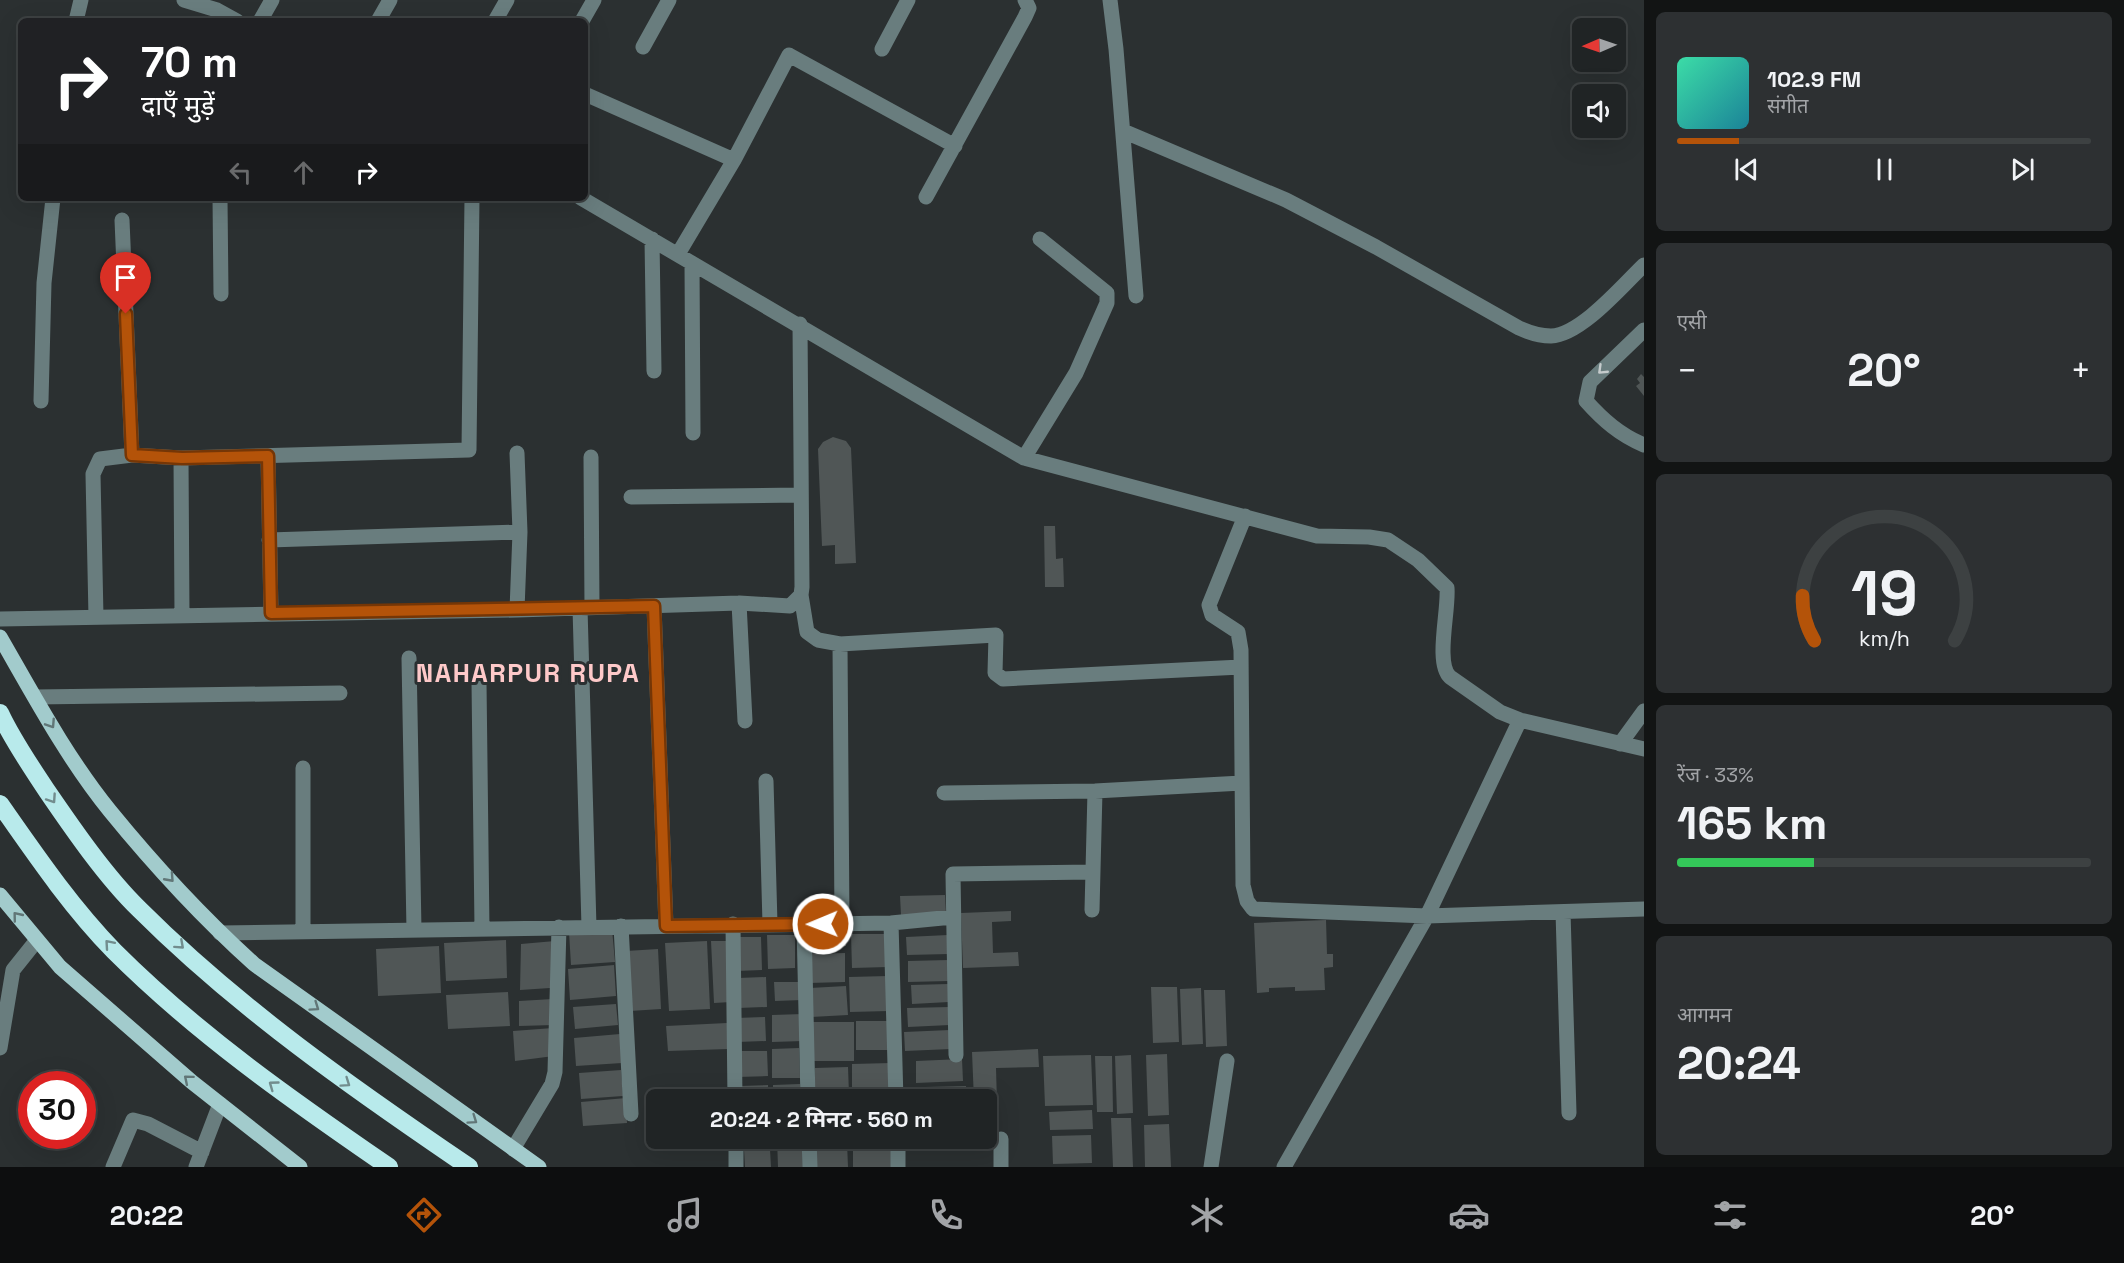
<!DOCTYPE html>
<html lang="hi">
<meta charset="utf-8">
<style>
:root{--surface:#202425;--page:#2d3032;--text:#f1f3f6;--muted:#a2a4a7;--line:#3d4142;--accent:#b45309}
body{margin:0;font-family:"Space Grotesk","Noto Sans Devanagari",sans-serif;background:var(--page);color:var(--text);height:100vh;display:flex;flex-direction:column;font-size:22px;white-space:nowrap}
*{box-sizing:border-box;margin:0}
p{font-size:20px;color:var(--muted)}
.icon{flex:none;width:33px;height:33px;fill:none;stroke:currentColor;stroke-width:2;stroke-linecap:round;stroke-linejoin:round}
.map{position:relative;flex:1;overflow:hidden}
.details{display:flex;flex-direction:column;gap:12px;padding:12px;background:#121414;width:480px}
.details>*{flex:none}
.top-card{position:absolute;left:18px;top:18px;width:570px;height:183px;border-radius:9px;box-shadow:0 6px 24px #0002,0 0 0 2px var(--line);background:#202124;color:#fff;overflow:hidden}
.needle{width:39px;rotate:268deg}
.controls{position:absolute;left:1572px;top:18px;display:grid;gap:12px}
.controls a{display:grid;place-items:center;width:54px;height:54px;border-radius:9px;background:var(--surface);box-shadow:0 6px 24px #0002,0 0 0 2px var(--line);font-size:30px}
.speed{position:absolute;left:18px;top:1071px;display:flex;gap:12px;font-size:30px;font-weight:700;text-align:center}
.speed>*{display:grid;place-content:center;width:78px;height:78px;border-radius:50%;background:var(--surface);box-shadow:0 6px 24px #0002,0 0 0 2px var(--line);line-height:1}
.speed .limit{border:9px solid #d22;background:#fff;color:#111}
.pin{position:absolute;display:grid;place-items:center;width:51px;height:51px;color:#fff;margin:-62px -26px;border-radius:50% 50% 50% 0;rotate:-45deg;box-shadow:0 0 6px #0007}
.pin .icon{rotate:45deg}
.me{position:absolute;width:66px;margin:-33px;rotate:269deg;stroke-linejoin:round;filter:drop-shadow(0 0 4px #0008)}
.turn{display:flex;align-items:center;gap:21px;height:126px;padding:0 24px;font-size:27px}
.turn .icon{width:78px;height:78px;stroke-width:2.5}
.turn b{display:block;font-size:42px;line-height:51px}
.lanes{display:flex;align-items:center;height:57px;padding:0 24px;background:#0003;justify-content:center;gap:30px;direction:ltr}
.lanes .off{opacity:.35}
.big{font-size:45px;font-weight:700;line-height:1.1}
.details .card{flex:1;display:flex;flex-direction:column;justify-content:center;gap:9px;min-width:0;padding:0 21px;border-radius:9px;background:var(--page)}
.details .dial{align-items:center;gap:0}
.dial svg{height:156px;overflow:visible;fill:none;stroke:var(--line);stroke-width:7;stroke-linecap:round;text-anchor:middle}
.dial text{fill:var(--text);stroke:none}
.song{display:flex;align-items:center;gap:18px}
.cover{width:72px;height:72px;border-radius:9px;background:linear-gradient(135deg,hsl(160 70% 55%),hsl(190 70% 35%))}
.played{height:6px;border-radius:3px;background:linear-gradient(90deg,var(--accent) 15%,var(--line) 15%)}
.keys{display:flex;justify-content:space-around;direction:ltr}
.heat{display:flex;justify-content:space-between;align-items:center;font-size:33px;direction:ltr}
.charge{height:9px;border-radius:4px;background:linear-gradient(90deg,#34c759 33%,var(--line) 0)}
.trip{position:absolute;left:646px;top:1089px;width:351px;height:60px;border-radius:9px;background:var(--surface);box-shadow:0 6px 24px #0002,0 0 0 2px var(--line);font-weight:700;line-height:60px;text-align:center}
.dock{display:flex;height:96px;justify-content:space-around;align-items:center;background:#0d0e0f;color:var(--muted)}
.dock .icon{width:42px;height:42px}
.dock .active{color:var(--accent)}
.dock b{font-size:27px;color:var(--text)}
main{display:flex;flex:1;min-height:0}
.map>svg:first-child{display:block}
</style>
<main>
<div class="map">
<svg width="1644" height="1167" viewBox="0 0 1644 1167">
<rect width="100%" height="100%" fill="#2b3031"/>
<!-- building -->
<path fill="#505656" d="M1641 374 1644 377V396L1636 386 1640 383 1637 379Z
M833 437 846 441 851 448 856 563 835 564V545L822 546 818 449 823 442Z
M1044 526H1055L1056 559 1063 558 1064 587H1045Z
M945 895 946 914 901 915 900 896Z
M1011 911V921L992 922 993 953 1018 952 1019 966 963 968 961 913Z
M1326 920 1327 954H1333V967L1324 968 1325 990 1295 991V987L1269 988V992L1257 993 1254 923Z
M612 929 615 962 571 965 569 932Z
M846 929V946L809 947V930Z
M851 934H887L888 967 852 968Z
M767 935H795V968L768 969Z
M948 935 949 954 907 955 906 937Z
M735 937H761L762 970 736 971Z
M506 940 507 978 446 981 444 943Z
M555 941 550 988 520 990 521 944Z
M707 941 710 1009 669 1011 665 943Z
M711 941H729L731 1002 714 1003Z
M439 946 441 993 378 996 376 949Z
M658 949 661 1009 630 1011 626 951Z
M845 953V982L809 983V954Z
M949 960V981L908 982V961Z
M614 965 616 996 570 1000 568 969Z
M888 976 889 1011 850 1012 849 977Z
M766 977 767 1007 738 1008V978Z
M774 982H801L802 1000 775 1001Z
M948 984 949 1002 912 1004 911 985Z
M846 986 848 1015 811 1017 810 988Z
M1151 987H1177L1179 1042 1153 1043Z
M1201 988 1203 1044 1182 1045 1180 989Z
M1204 990H1225L1227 1046 1206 1047Z
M508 992 510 1026 448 1029 446 995Z
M553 999 554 1025 519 1026V1001Z
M616 1004 618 1025 575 1029 573 1007Z
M950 1007V1025L908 1027 907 1008Z
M803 1014V1041L772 1042V1015Z
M765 1017 766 1041 737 1042 736 1018Z
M856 1021H890V1050H856Z
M811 1022H854V1061H811Z
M727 1023 728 1049 668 1051 666 1026Z
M553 1028 554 1056 515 1061 513 1031Z
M950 1030 951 1049 905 1051 904 1032Z
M620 1034 622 1063 576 1066 574 1038Z
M799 1048 800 1078H772V1049Z
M1038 1049 1039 1067 996 1068 997 1103 974 1100 972 1052Z
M737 1051H767L768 1076 737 1077Z
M1167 1054 1169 1115 1148 1116 1146 1055Z
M1091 1055 1093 1105 1045 1106 1043 1056Z
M1131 1055 1133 1113 1117 1114 1115 1056Z
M1095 1056H1112L1113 1112H1097Z
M962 1059 963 1081 916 1083V1061Z
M891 1063 892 1093H852V1064Z
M848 1067 849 1094H815V1068Z
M621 1070 623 1096 581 1099 579 1073Z
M800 1084 801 1100H773V1085Z
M768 1085V1100H740V1086Z
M966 1086V1100H925V1087Z
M626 1098 627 1123 583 1126 581 1102Z
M1092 1110 1093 1129 1050 1130 1049 1112Z
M1111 1118H1131L1133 1167H1113Z
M1169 1124 1171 1167H1145L1144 1125Z
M1091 1135 1092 1163 1053 1164 1052 1136Z
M777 1138H802L803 1167H778Z
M928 1138H971L972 1149 928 1150Z
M894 1139 895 1167H853V1140Z
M816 1142H847L848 1167H816Z
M744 1149H770L771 1167H745Z"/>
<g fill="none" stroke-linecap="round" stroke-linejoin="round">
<!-- minor -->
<path stroke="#697d7e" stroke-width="15" d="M184 0 217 10 237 21
M1110 0 1116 49 1136 296
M76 21 81 0
M260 21 272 0
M378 21 390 0
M495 21 507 0
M582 21 594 0
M643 47 669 0
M882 49 908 0
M585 94 734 160
M1123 131 1286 200 1376 247 1519 328C1530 333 1540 336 1551 336 1581 335 1623 285 1644 265
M926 197 1025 17 1029 8 1025 0
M220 198 221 294
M581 198 1024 458 1317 536 1369 537 1388 540 1418 560 1447 588C1449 610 1435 663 1450 677L1500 712 1520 720 1644 749
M122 220 132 455
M652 239 654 371
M678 254 734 160 789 55 955 146
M692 263 693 433
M1644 330 1590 382 1586 401C1603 420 1620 435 1644 445
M41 401 44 283 53 198
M517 453 520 532 517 610
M268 456 271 613
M591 457 592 608
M181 458 182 615
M1024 458 1076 373 1107 303V293L1040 239
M631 497 800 495
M1245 516 1209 605 1212 615 1238 632 1241 650 1243 885 1247 901 1253 909 1427 916 1644 909
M269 540 520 532
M801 595 807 632 818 640 840 644 996 635 995 673 1003 679 1241 667
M739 603 745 721
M654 606 666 926
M580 608 589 927
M96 617 93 474 100 459 132 455 181 458 469 450 472 198
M0 619 517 610 739 603 790 606 801 595 802 587 800 324
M840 644 842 923
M409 658 414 930
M479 682 482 929
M35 697 340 693
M1620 744 1644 711
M766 781 770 924
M944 793 1095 791 1242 783
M1092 910 1095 791
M1563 912 1569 1113
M891 923 896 1100
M733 924 735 1100
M804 924 808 1100
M621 926 631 1114
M303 932V768
M220 933 891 923 953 917
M0 1048 13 970 37 940
M956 1055 953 874 1093 872
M736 1138V1167
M809 1138 810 1167
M898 1138V1167
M513 1149 552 1084 555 1072 559 927
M113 1167 133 1120 148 1124 202 1152
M196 1167 220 1104
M1001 1167V1139
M1211 1167 1227 1061
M1284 1167 1427 916 1520 720"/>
<!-- major -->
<path stroke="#a2cbcc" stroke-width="15" d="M0 637C34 696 67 758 110 811 154 865 203 918 254 964L539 1167
M0 895 60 967 192 1082 300 1167"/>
<!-- highway -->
<path stroke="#b8eaeb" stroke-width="18" d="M0 713C13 741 30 765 47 791 73 829 106 877 139 909 238 1008 354 1089 469 1167
M0 804C35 854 71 907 114 951 197 1034 293 1101 389 1167"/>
</g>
<!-- one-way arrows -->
<defs><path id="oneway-chevron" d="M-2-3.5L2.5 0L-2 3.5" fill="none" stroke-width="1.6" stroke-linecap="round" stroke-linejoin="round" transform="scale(1.5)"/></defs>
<use stroke="#c5cbcc" href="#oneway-chevron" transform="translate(1602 370) rotate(136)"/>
<g stroke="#617677">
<use href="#oneway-chevron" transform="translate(51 724) rotate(57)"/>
<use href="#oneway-chevron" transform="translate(170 878) rotate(48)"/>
<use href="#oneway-chevron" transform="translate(17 916) rotate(-129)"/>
<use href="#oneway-chevron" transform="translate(315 1007) rotate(35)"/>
<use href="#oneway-chevron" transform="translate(188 1079) rotate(-140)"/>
<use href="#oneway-chevron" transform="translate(473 1120) rotate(35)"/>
</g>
<g stroke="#728d8e">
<use href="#oneway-chevron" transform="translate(52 799) rotate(56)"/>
<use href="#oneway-chevron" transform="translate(109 944) rotate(-131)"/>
<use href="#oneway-chevron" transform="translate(180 945) rotate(42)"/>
<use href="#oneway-chevron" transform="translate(346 1083) rotate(35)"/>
<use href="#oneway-chevron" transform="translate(273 1085) rotate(-144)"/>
</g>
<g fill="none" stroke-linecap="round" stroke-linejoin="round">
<defs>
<path id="route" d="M126 314 132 455 182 458 268 456 271 613 654 606 666 926 823 924"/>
</defs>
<!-- route casing -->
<use href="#route" stroke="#753606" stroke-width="15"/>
<!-- route -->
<use href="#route" stroke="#b45309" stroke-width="10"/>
</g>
<g text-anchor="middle" stroke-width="6" stroke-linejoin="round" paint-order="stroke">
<!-- district labels -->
<g font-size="26" font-weight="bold" letter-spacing="1.5" fill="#fec9c9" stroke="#2b3031">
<text x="528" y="682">NAHARPUR RUPA</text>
</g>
</g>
</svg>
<div class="controls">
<a><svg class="needle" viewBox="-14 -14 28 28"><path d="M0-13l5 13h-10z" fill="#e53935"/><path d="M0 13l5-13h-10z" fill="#a2a4a7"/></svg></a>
<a><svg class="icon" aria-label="sound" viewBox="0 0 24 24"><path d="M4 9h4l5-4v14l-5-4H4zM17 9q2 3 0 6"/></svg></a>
</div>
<div class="speed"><div class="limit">30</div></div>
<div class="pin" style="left:126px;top:314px;background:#d93025"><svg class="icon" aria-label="arrive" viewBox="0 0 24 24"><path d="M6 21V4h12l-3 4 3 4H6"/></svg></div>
<svg class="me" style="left:823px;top:924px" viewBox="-20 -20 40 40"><circle r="17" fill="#b45309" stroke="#fff" stroke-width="3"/><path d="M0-11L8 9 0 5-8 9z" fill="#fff"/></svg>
<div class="trip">20:24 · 2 मिनट · 560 m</div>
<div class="top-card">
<div class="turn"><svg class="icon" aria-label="right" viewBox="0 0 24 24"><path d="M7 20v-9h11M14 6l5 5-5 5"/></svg><div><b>70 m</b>दाएँ मुड़ें</div></div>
<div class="lanes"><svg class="icon off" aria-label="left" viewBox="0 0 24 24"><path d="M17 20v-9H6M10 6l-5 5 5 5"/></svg><svg class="icon off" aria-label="ahead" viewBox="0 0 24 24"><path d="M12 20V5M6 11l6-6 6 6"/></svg><svg class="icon" aria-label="right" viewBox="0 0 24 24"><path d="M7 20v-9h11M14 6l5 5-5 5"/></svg></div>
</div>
</div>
<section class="details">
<div class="card">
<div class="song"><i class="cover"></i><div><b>102.9 FM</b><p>संगीत</p></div></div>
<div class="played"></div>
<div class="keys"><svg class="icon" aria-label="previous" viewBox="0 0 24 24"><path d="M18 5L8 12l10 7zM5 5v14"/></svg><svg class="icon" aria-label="pause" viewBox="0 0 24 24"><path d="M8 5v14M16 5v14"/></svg><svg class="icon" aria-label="next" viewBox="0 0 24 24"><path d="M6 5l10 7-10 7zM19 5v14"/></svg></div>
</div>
<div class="card"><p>एसी</p>
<div class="heat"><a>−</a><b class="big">20°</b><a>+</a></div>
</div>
<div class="card dial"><svg viewBox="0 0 100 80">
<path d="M14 69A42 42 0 1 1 86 69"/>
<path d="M14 69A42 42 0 0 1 8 46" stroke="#b45309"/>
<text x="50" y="56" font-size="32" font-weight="700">19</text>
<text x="50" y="72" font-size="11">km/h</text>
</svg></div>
<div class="card"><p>रेंज · 33%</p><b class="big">165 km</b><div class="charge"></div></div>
<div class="card"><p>आगमन</p><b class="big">20:24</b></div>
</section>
</main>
<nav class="dock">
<b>20:22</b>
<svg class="icon active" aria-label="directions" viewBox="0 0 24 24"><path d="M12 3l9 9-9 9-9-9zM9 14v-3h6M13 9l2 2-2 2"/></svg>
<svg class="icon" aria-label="music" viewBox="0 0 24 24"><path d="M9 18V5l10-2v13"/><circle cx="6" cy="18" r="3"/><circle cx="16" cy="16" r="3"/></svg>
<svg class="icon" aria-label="phone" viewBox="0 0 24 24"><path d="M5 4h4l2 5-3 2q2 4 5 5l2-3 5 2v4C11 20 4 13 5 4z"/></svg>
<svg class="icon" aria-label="climate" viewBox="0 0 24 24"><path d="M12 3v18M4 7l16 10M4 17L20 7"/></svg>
<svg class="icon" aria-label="car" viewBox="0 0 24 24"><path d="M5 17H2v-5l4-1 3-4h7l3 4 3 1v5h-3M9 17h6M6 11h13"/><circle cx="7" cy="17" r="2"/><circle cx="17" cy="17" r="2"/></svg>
<svg class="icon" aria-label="filters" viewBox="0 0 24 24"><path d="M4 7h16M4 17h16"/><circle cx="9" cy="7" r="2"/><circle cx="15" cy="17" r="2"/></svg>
<b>20°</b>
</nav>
